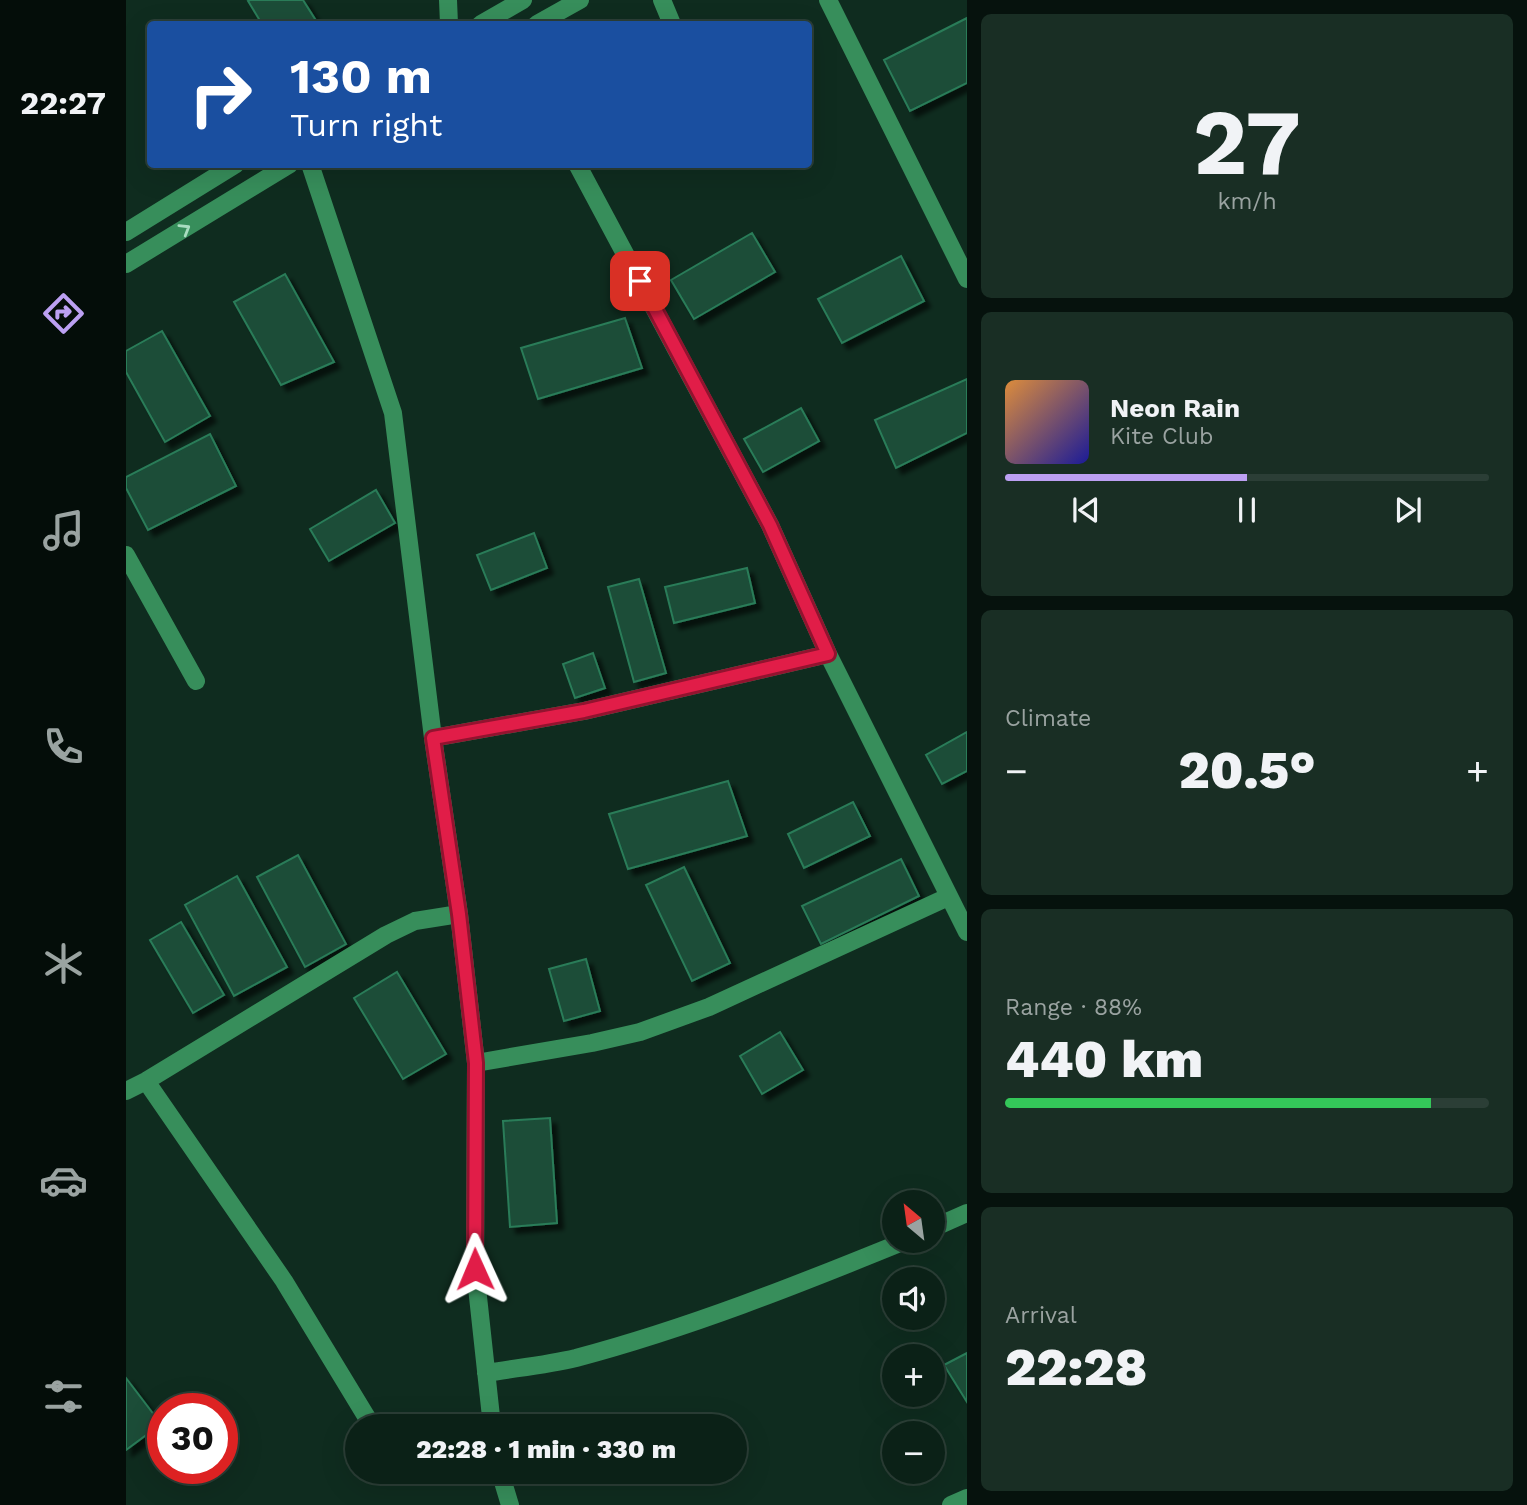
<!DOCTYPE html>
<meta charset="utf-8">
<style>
:root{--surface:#0b2117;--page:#192e24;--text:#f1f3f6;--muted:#9aa3a1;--line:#2b3e36;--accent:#bca0f2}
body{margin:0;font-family:"Work Sans",sans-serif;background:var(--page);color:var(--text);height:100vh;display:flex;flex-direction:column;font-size:26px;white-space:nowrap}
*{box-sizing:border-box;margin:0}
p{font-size:23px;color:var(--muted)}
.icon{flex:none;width:38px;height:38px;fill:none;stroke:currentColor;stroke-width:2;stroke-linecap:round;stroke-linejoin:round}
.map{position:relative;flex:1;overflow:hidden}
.side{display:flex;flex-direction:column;gap:14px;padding:14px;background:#06120d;width:560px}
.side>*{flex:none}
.guide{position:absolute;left:21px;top:21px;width:665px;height:147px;border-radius:7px;box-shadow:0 7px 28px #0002,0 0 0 2px var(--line);background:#1a4fa0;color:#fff;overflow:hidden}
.needle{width:46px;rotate:331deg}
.fabs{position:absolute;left:756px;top:1190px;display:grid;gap:14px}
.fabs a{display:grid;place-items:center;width:63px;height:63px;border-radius:50%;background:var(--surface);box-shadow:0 7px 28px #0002,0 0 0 2px var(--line);font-size:35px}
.speed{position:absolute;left:21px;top:1393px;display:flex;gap:14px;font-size:35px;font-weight:700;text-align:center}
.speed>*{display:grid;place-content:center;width:91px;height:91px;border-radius:50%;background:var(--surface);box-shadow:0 7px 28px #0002,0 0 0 2px var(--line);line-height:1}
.speed .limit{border:10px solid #d22;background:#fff;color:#111}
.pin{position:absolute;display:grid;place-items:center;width:60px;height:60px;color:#fff;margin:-30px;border-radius:14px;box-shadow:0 4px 10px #0006}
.me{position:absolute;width:77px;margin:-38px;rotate:359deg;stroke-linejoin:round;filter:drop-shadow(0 0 5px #0008)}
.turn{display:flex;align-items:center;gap:24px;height:147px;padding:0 28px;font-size:32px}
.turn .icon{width:91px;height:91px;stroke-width:2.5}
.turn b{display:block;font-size:49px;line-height:60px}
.big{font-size:52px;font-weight:800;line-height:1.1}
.side .tile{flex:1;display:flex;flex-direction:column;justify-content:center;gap:10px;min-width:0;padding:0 24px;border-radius:10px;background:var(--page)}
.side .dial{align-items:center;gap:0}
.dial b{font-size:91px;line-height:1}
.song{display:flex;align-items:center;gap:21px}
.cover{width:84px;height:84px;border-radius:10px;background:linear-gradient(135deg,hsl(30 70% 55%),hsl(240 70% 35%))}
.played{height:7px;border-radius:4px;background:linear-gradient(90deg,var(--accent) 50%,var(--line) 50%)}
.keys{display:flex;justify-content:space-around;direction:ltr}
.heat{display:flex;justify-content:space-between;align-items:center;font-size:38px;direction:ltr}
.charge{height:10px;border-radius:5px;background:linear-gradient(90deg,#34c759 88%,var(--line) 0)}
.trip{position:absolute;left:219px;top:1414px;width:402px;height:70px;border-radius:35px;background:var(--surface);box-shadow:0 7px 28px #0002,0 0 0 2px var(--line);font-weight:800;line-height:70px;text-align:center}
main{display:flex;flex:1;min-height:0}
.menu{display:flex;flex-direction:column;width:126px;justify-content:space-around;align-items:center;background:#040d09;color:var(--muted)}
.menu .icon{width:49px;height:49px}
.menu .current{color:var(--accent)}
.menu b{font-size:32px;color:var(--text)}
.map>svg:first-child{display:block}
</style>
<main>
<nav class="menu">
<b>22:27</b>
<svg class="icon current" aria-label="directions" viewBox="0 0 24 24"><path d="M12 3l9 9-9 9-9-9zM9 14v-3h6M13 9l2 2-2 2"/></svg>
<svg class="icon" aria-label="music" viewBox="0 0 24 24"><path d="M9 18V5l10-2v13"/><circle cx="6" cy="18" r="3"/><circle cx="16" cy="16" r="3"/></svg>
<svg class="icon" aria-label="phone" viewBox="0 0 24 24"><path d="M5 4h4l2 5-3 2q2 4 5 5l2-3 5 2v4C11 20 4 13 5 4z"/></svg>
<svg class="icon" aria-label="climate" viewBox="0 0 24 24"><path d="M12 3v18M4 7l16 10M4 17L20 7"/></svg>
<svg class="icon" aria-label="car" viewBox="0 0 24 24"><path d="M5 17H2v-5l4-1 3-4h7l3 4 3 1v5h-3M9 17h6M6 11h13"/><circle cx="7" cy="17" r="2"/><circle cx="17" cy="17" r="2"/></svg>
<svg class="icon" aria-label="filters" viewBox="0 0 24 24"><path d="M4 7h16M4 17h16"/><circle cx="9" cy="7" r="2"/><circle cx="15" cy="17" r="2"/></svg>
</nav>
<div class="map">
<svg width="841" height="1505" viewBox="0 0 841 1505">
<defs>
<filter id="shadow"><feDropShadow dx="6" dy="6" stdDeviation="2" flood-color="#0009"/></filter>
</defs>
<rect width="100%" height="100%" fill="#0f2c1f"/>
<!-- building -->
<path fill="#1a4e38" stroke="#2a7c59" stroke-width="2" filter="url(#shadow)" d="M124 0H177L189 19 180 24H136L122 1Z
M841 18V83L784 111 758 60Z
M626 233 649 272 568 319 545 280Z
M775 256 798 301 716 343 692 299Z
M159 274 208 362 155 385 108 302Z
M499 318 516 368 412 399 395 348Z
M36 331 84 416 39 442 0 372V351Z
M841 379V433L770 468 749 420Z
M675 408 693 441 637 472 618 439Z
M84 434 110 486 22 530 0 488V477Z
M250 490 269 523 203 561 184 529Z
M408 533 421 568 365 590 351 555Z
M621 568 629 603 548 623 539 587Z
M513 579 540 673 508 682 482 587Z
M467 653 479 688 449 698 437 664Z
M841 732V771L816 784 800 755Z
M602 781 621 836 502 869 483 814Z
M727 802 744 836 678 868 662 834Z
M172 855 220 944 179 967 131 877Z
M775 859 793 896 695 944 676 906Z
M558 867 604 963 566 981 520 885Z
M111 876 161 967 108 996 59 905Z
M55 922 98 995 67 1013 24 940Z
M460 959 474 1011 438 1021 423 969Z
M271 972 320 1054 277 1079 228 998Z
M654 1032 677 1070 636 1094 614 1056Z
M424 1118 431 1223 384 1227 377 1121Z
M841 1353V1402L818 1365Z
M0 1378 35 1424 0 1450Z"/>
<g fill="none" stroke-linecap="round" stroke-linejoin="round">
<!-- minor -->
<path stroke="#378e5b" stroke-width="18" d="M322 0 323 24
M536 0 546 24
M702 0 841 279
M355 24 397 0
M411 24 454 0
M184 164 267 413 307 738 333 914 350 1063 349 1269 366 1426
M451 164 644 525 702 654 841 932
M0 232 110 164
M0 264 164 164
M0 555 70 681
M307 738 458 711 702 654
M350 1063 466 1043 514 1032 583 1007 822 897
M20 1081 158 1281 246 1426
M0 1091 20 1081 260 935 289 921 333 914
M807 1228 841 1213
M360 1373C390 1368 421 1365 450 1358 563 1328 671 1285 779 1241
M374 1472 384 1505
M825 1505 841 1498"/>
</g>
<!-- one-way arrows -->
<defs><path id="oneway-chevron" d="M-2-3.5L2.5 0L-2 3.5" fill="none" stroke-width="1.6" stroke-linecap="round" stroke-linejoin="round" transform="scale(1.75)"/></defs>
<use stroke="#a9ddc0" href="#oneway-chevron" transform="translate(59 229) rotate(-31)"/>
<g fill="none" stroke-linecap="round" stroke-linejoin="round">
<defs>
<path id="route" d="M349 1269 350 1063 333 914 307 738 458 711 702 654 644 525 514 281"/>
</defs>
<!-- route casing -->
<use href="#route" stroke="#92132f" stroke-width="18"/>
<!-- route -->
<use href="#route" stroke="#e11d48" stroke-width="12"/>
</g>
</svg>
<div class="fabs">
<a><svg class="needle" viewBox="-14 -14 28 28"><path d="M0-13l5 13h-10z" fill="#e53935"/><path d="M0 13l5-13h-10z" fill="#9aa3a1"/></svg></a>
<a><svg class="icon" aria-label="sound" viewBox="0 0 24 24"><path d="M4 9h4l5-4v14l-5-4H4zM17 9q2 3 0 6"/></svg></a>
<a>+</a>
<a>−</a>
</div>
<div class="speed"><div class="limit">30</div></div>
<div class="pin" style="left:514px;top:281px;background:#d93025"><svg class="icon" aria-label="arrive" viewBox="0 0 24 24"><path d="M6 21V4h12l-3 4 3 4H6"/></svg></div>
<svg class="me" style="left:349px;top:1269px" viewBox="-20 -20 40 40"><path d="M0-17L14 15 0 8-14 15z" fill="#e11d48" stroke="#fff" stroke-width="4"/></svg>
<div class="trip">22:28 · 1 min · 330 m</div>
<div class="guide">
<div class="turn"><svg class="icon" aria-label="right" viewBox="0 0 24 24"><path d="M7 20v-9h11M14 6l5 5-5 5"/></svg><div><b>130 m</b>Turn right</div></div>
</div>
</div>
<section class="side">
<div class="tile dial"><b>27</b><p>km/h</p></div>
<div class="tile">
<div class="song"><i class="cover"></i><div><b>Neon Rain</b><p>Kite Club</p></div></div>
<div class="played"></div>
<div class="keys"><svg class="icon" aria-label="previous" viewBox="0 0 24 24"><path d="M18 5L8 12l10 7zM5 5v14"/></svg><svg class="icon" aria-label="pause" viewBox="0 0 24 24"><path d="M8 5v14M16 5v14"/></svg><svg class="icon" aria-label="next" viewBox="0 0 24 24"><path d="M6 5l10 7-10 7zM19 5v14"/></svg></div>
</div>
<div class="tile"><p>Climate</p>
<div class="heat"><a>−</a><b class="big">20.5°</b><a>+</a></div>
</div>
<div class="tile"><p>Range · 88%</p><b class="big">440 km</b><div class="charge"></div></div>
<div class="tile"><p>Arrival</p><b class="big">22:28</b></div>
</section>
</main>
